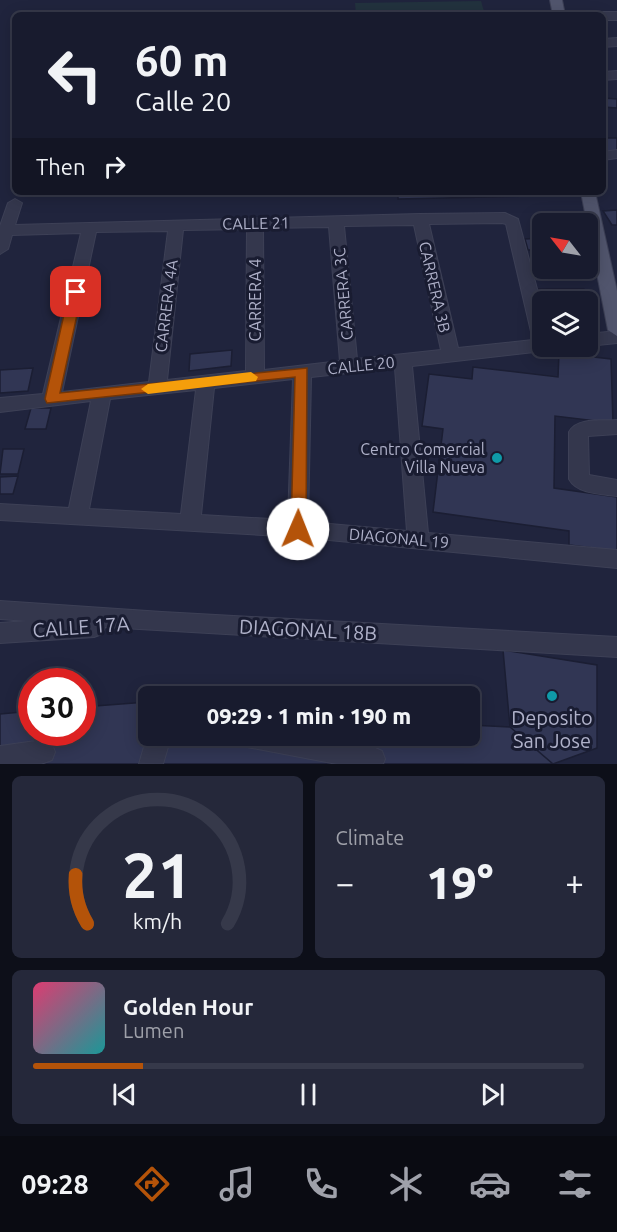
<!DOCTYPE html>
<meta charset="utf-8">
<style>
:root{--surface:#181b2e;--page:#25283a;--text:#f1f3f6;--muted:#9fa1aa;--line:#36394a;--accent:#b45309}
body{margin:0;font-family:Ubuntu,sans-serif;background:var(--page);color:var(--text);height:100vh;display:flex;flex-direction:column;font-size:22px;white-space:nowrap}
*{box-sizing:border-box;margin:0}
p{font-size:20px;color:var(--muted)}
.icon{flex:none;width:33px;height:33px;fill:none;stroke:currentColor;stroke-width:2;stroke-linecap:round;stroke-linejoin:round}
.map{position:relative;height:764px;overflow:hidden}
.side{display:flex;flex-direction:column;gap:12px;padding:12px;background:#0d0f19;flex:1}
.side>*{flex:none}
.top-card{position:absolute;left:12px;top:12px;width:594px;height:183px;border-radius:9px;box-shadow:0 3px 15px #0003,0 0 0 2px var(--line);background:#181b2e;color:var(--text);overflow:hidden}
.needle{width:39px;rotate:301deg}
.tools{position:absolute;left:532px;top:213px;display:grid;gap:12px}
.tools a{display:grid;place-items:center;width:66px;height:66px;border-radius:9px;background:var(--surface);box-shadow:0 3px 15px #0003,0 0 0 2px var(--line);font-size:30px}
.speed{position:absolute;left:18px;top:668px;display:flex;gap:12px;font-size:30px;font-weight:700;text-align:center}
.speed>*{display:grid;place-content:center;width:78px;height:78px;border-radius:50%;background:var(--surface);box-shadow:0 3px 15px #0003,0 0 0 2px var(--line);line-height:1}
.speed .limit{border:9px solid #d22;background:#fff;color:#111}
.pin{position:absolute;display:grid;place-items:center;width:51px;height:51px;color:#fff;margin:-26px;border-radius:12px;box-shadow:0 3px 9px #0006}
.me{position:absolute;width:66px;margin:-33px;rotate:1deg;stroke-linejoin:round;filter:drop-shadow(0 0 4px #0008)}
.turn{display:flex;align-items:center;gap:21px;height:126px;padding:0 24px;font-size:27px}
.turn .icon{width:78px;height:78px;stroke-width:2.5}
.turn b{display:block;font-size:42px;line-height:51px}
.then{display:flex;align-items:center;height:57px;padding:0 24px;background:#0003;gap:12px;font-size:22px}
.big{font-size:45px;font-weight:800;line-height:1.1}
.side .widget{flex:1;display:flex;flex-direction:column;justify-content:center;gap:9px;min-width:0;padding:0 21px;border-radius:9px;background:var(--page)}
.side .dial{align-items:center;gap:0}
.dial svg{height:156px;overflow:visible;fill:none;stroke:var(--line);stroke-width:7;stroke-linecap:round;text-anchor:middle}
.dial text{fill:var(--text);stroke:none}
.song{display:flex;align-items:center;gap:18px}
.cover{width:72px;height:72px;border-radius:9px;background:linear-gradient(135deg,hsl(340 70% 55%),hsl(180 70% 35%))}
.played{height:6px;border-radius:3px;background:linear-gradient(90deg,var(--accent) 20%,var(--line) 20%)}
.keys{display:flex;justify-content:space-around;direction:ltr}
.heat{display:flex;justify-content:space-between;align-items:center;font-size:33px;direction:ltr}
.side .tiles{flex:1;display:grid;gap:12px;grid-template-columns:1fr 1fr}
.widget:last-child{grid-column:span 2}
.trip{position:absolute;left:138px;top:686px;width:342px;height:60px;border-radius:9px;background:var(--surface);box-shadow:0 3px 15px #0003,0 0 0 2px var(--line);font-weight:800;line-height:60px;text-align:center}
.dock{display:flex;height:96px;justify-content:space-around;align-items:center;background:#0a0b12;color:var(--muted)}
.dock .icon{width:42px;height:42px}
.dock .on{color:var(--accent)}
.dock b{font-size:27px;color:var(--text)}
.map>svg:first-child{display:block}
</style>
<div class="map">
<svg width="617" height="764" viewBox="0 0 617 764">
<rect width="100%" height="100%" fill="#20243d"/>
<!-- green -->
<path fill="#22323e" d="M481 1 485 15H356L355 3Z"/>
<!-- building -->
<path fill="#313654" stroke="#1b1e33" stroke-width="1.5" d="M603 98 617 99V108L603 107Z
M603 138H617V152L603 154Z
M398 192H531L532 196 398 199Z
M617 210V225H612L603 211Z
M543 238V250H528L525 239Z
M537 289H584L588 300 540 301Z
M232 350 231 366 189 371 190 354Z
M559 353 611 359 613 423 555 416 554 488 617 497V551L569 545V531L433 512 443 429 422 426 429 374 472 379 473 367 558 377Z
M33 368 28 391 0 393V370Z
M31 408H51L46 429H25Z
M3 449H24L18 474H0Z
M18 476 13 494H0V477Z
M503 650 597 665V748L553 764 510 727Z
M147 702 148 735H470V725L510 727 553 764H0V714L32 711V732H82V707Z"/>
<g fill="none" stroke-linecap="round" stroke-linejoin="round">
<defs>
<path id="minor" d="M603 12H617V20H603V15H598Z
M617 38V46L603 47V39Z
M617 71V79L603 80V72Z
M617 150V158L603 160V152Z
M15 199 22 203 15 225 420 214 505 213 518 219 543 311V346H551L543 351 412 366 428 533 617 550V568L298 537 0 520V504L69 508 91 401 0 412V398L43 394 81 233 12 235 8 249 0 254V226L8 203ZM502 223 506 224 533 340 458 348 429 224ZM414 225 441 350 357 359 344 226ZM329 227 340 361 264 370 263 228ZM247 229 246 371 167 380 183 230ZM168 231 149 382 62 392 96 232ZM395 368 407 531 308 522 311 377ZM293 379 288 520 201 515 214 388ZM196 390 181 514 89 509 110 399Z
M617 331V343L588 346V334Z
M617 420V434L588 436 589 475 617 480V496C602 494 577 494 569 479V432C577 417 602 421 617 420Z
M0 601 162 612 617 637V657L105 627 102 634 94 637 0 643V623L27 621 0 619Z
M148 733V735H175L168 747 163 764H139Z
M230 735H305L373 747 382 751 385 759 383 764H337L242 746 233 743Z
M43 740 52 744 55 752 52 760 41 764H0V746Z"/>
<path id="major" d="M550 0H562L565 15H553Z
M581 192H595L617 291V336L608 330Z"/>
</defs>
<!-- minor casing -->
<use href="#minor" stroke="#3d4056" stroke-width="2"/>
<!-- major casing -->
<use href="#major" stroke="#3d4056" stroke-width="2"/>
<!-- minor -->
<use href="#minor" fill="#34374d" fill-rule="evenodd"/>
<!-- major -->
<use href="#major" fill="#51556d" fill-rule="evenodd"/>
</g>
<!-- route -->
<path fill="#b45309" stroke="#753606" stroke-width="1.5" d="M76 288 82 292 60 393 307 368 306 529 304 533H293L291 529 295 377 47 403 45 399 69 292Z"/>
<!-- slow -->
<path fill="#f59e0b" d="M251 372 258 377 256 381 148 394 141 389 148 384Z"/>
<!-- markers -->
<g fill="#0f9aa8" stroke="#191c31" stroke-width="2">
<circle cx="497" cy="458" r="6"/>
<circle cx="552" cy="696" r="6"/>
</g>
<g text-anchor="middle" stroke-width="6" stroke-linejoin="round" paint-order="stroke">
<!-- street labels -->
<g font-size="16" fill="#afb1c9" stroke="#191c31">
<text transform="translate(256 223) rotate(-1)" y="6">CALLE 21</text>
<text transform="translate(435 287) rotate(77)" y="6">CARRERA 3B</text>
<text transform="translate(343 294) rotate(-95)" y="6">CARRERA 3C</text>
<text transform="translate(255 300) rotate(-90)" y="6">CARRERA 4</text>
<text transform="translate(166 306) rotate(-83)" y="6">CARRERA 4A</text>
<text transform="translate(361 365) rotate(-6)" y="6">CALLE 20</text>
<text transform="translate(399 538) rotate(5)" y="6">DIAGONAL 19</text>
</g>
<!-- poi labels -->
<g font-size="16" fill="#afb1c9" stroke="#191c31" text-anchor="end">
<text x="485" y="455">Centro Comercial<tspan x="485" dy="18">Villa Nueva</tspan></text>
</g>
<!-- near-street labels -->
<g font-size="20" fill="#afb1c9" stroke="#191c31">
<text transform="translate(81 627) rotate(-4)" y="7">CALLE 17A</text>
<text transform="translate(308 630) rotate(3)" y="7">DIAGONAL 18B</text>
</g>
<!-- near-poi labels -->
<g font-size="20" fill="#afb1c9" stroke="#191c31">
<text x="552" y="725">Deposito<tspan x="552" dy="23">San Jose</tspan></text>
</g>
</g>
</svg>
<div class="tools">
<a><svg class="needle" viewBox="-14 -14 28 28"><path d="M0-13l5 13h-10z" fill="#e53935"/><path d="M0 13l5-13h-10z" fill="#9fa1aa"/></svg></a>
<a><svg class="icon" aria-label="layers" viewBox="0 0 24 24"><path d="M12 4l9 5-9 5-9-5zM3 14l9 5 9-5"/></svg></a>
</div>
<div class="speed"><div class="limit">30</div></div>
<div class="pin" style="left:76px;top:292px;background:#d93025"><svg class="icon" aria-label="arrive" viewBox="0 0 24 24"><path d="M6 21V4h12l-3 4 3 4H6"/></svg></div>
<svg class="me" style="left:298px;top:529px" viewBox="-20 -20 40 40"><circle r="19" fill="#fff"/><path d="M0-13L10 11 0 6-10 11z" fill="#b45309"/></svg>
<div class="trip">09:29 · 1 min · 190 m</div>
<div class="top-card">
<div class="turn"><svg class="icon" aria-label="left" viewBox="0 0 24 24"><path d="M17 20v-9H6M10 6l-5 5 5 5"/></svg><div><b>60 m</b>Calle 20</div></div>
<div class="then">Then<svg class="icon" aria-label="right" viewBox="0 0 24 24"><path d="M7 20v-9h11M14 6l5 5-5 5"/></svg></div>
</div>
</div>
<section class="side">
<div class="tiles">
<div class="widget dial"><svg viewBox="0 0 100 80">
<path d="M14 69A42 42 0 1 1 86 69"/>
<path d="M14 69A42 42 0 0 1 8 44" stroke="#b45309"/>
<text x="50" y="56" font-size="32" font-weight="700">21</text>
<text x="50" y="72" font-size="11">km/h</text>
</svg></div>
<div class="widget"><p>Climate</p>
<div class="heat"><a>−</a><b class="big">19°</b><a>+</a></div>
</div>
<div class="widget">
<div class="song"><i class="cover"></i><div><b>Golden Hour</b><p>Lumen</p></div></div>
<div class="played"></div>
<div class="keys"><svg class="icon" aria-label="previous" viewBox="0 0 24 24"><path d="M18 5L8 12l10 7zM5 5v14"/></svg><svg class="icon" aria-label="pause" viewBox="0 0 24 24"><path d="M8 5v14M16 5v14"/></svg><svg class="icon" aria-label="next" viewBox="0 0 24 24"><path d="M6 5l10 7-10 7zM19 5v14"/></svg></div>
</div>
</div>
</section>
<nav class="dock">
<b>09:28</b>
<svg class="icon on" aria-label="directions" viewBox="0 0 24 24"><path d="M12 3l9 9-9 9-9-9zM9 14v-3h6M13 9l2 2-2 2"/></svg>
<svg class="icon" aria-label="music" viewBox="0 0 24 24"><path d="M9 18V5l10-2v13"/><circle cx="6" cy="18" r="3"/><circle cx="16" cy="16" r="3"/></svg>
<svg class="icon" aria-label="phone" viewBox="0 0 24 24"><path d="M5 4h4l2 5-3 2q2 4 5 5l2-3 5 2v4C11 20 4 13 5 4z"/></svg>
<svg class="icon" aria-label="climate" viewBox="0 0 24 24"><path d="M12 3v18M4 7l16 10M4 17L20 7"/></svg>
<svg class="icon" aria-label="car" viewBox="0 0 24 24"><path d="M5 17H2v-5l4-1 3-4h7l3 4 3 1v5h-3M9 17h6M6 11h13"/><circle cx="7" cy="17" r="2"/><circle cx="17" cy="17" r="2"/></svg>
<svg class="icon" aria-label="filters" viewBox="0 0 24 24"><path d="M4 7h16M4 17h16"/><circle cx="9" cy="7" r="2"/><circle cx="15" cy="17" r="2"/></svg>
</nav>
